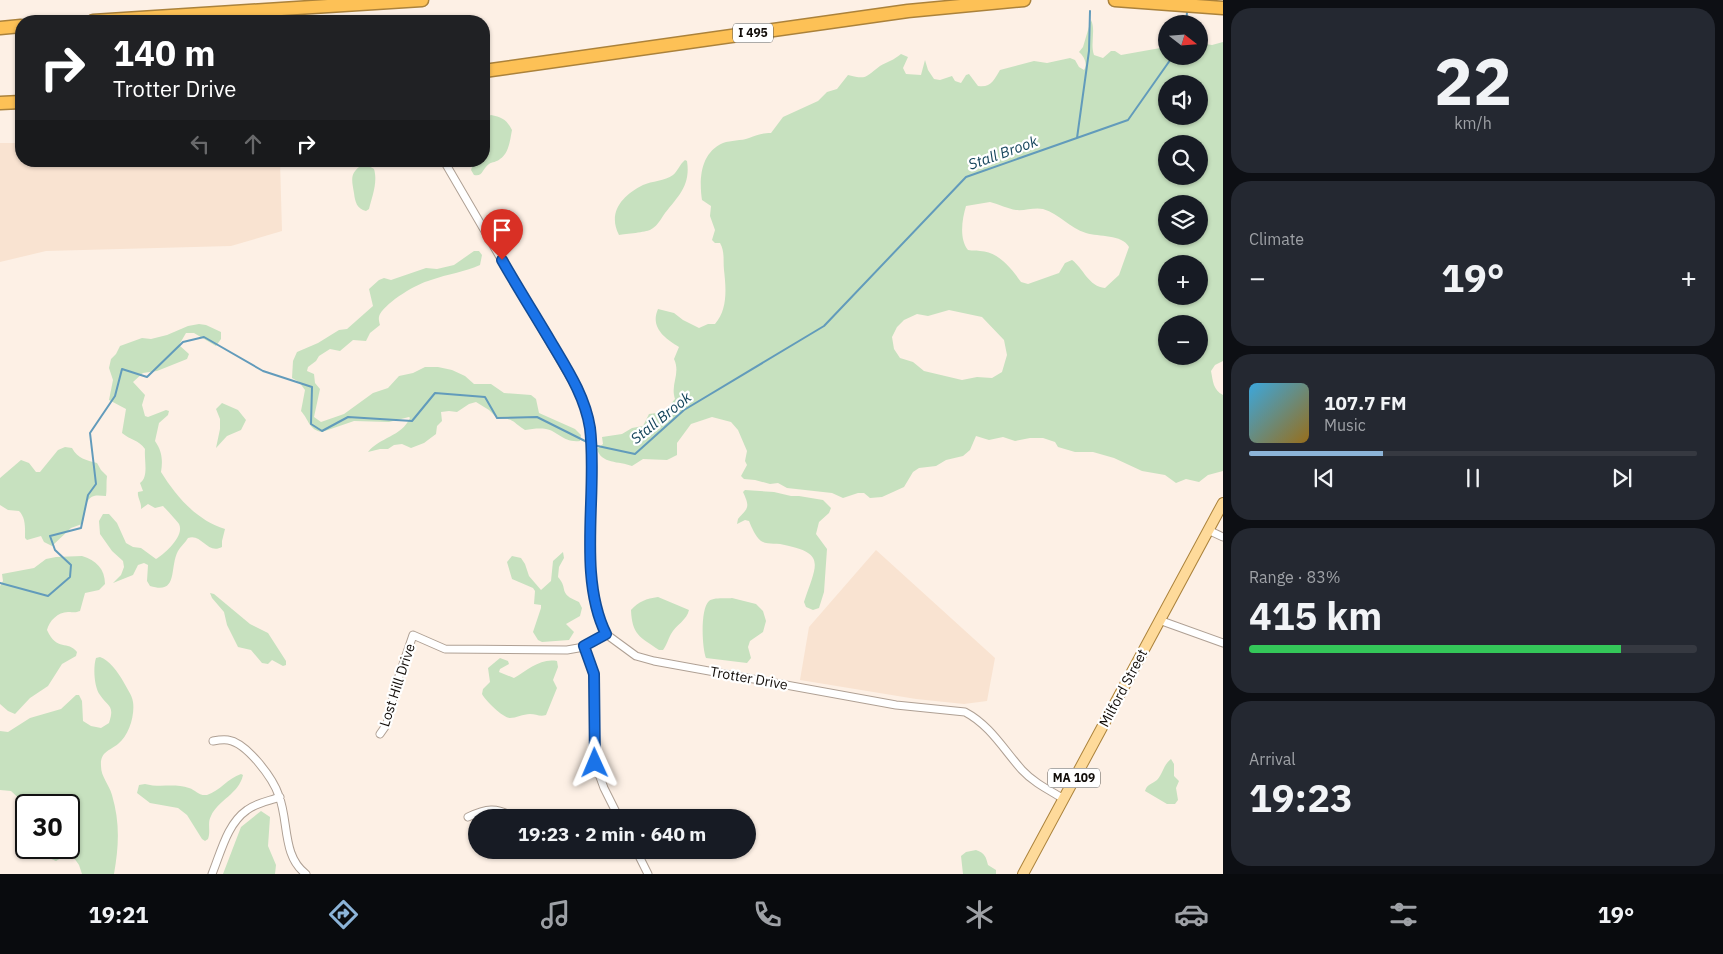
<!DOCTYPE html>
<meta charset="utf-8">
<style>
:root{--surface:#171b24;--page:#242831;--text:#f1f3f6;--muted:#9ea1a6;--line:#363941;--accent:#8cb4d8}
body{margin:0;font-family:"IBM Plex Sans",sans-serif;background:var(--page);color:var(--text);height:100vh;display:flex;flex-direction:column;font-size:19px;white-space:nowrap}
*{box-sizing:border-box;margin:0}
p{font-size:16px;color:var(--muted)}
.icon{flex:none;width:28px;height:28px;fill:none;stroke:currentColor;stroke-width:2;stroke-linecap:round;stroke-linejoin:round}
.map{position:relative;flex:1;overflow:hidden}
.details{display:flex;flex-direction:column;gap:8px;padding:8px;background:#0d0f14;width:500px}
.details>*{flex:none}
.hud{position:absolute;left:15px;top:15px;width:475px;height:152px;border-radius:20px;box-shadow:0 1px 4px #0004;background:#202124;color:#fff;overflow:hidden}
.needle{width:32px;rotate:107deg}
.fabs{position:absolute;left:1158px;top:15px;display:grid;gap:10px}
.fabs a{display:grid;place-items:center;width:50px;height:50px;border-radius:50%;background:var(--surface);box-shadow:0 1px 4px #0004;font-size:25px}
.speed{position:absolute;left:15px;top:794px;display:flex;gap:10px;font-size:25px;font-weight:700;text-align:center}
.speed>*{display:grid;place-content:center;width:65px;height:65px;border-radius:50%;background:var(--surface);box-shadow:0 1px 4px #0004;line-height:1}
.speed .limit{border:2px solid #111;border-radius:8px;background:#fff;color:#111}
.pin{position:absolute;display:grid;place-items:center;width:42px;height:42px;color:#fff;margin:-51px -21px;border-radius:50% 50% 50% 0;rotate:-45deg;box-shadow:0 0 5px #0007}
.pin .icon{rotate:45deg}
.me{position:absolute;width:55px;margin:-28px;rotate:359deg;stroke-linejoin:round;filter:drop-shadow(0 0 4px #0008)}
.turn{display:flex;align-items:center;gap:18px;height:105px;padding:0 15px;font-size:22px}
.turn .icon{width:65px;height:65px;stroke-width:2.5}
.turn b{display:block;font-size:35px;line-height:42px}
.lanes{display:flex;align-items:center;height:48px;padding:0 15px;background:#0003;justify-content:center;gap:25px;direction:ltr}
.lanes .off{opacity:.35}
.big{font-size:38px;font-weight:700;line-height:1.1}
.details .card{flex:1;display:flex;flex-direction:column;justify-content:center;gap:8px;min-width:0;padding:0 18px;border-radius:20px;background:var(--page)}
.details .dial{align-items:center;gap:0}
.dial b{font-size:65px;line-height:1}
.song{display:flex;align-items:center;gap:15px}
.cover{width:60px;height:60px;border-radius:8px;background:linear-gradient(135deg,hsl(200 70% 55%),hsl(40 70% 35%))}
.played{height:5px;border-radius:2px;background:linear-gradient(90deg,var(--accent) 30%,var(--line) 30%)}
.keys{display:flex;justify-content:space-around;direction:ltr}
.heat{display:flex;justify-content:space-between;align-items:center;font-size:28px;direction:ltr}
.charge{height:8px;border-radius:4px;background:linear-gradient(90deg,#34c759 83%,var(--line) 0)}
.trip{position:absolute;left:468px;top:809px;width:288px;height:50px;border-radius:25px;background:var(--surface);box-shadow:0 1px 4px #0004;font-weight:700;line-height:50px;text-align:center}
.menu{display:flex;height:80px;justify-content:space-around;align-items:center;background:#090b0e;color:var(--muted)}
.menu .icon{width:35px;height:35px}
.menu .active{color:var(--accent)}
.menu b{font-size:22px;color:var(--text)}
main{display:flex;flex:1;min-height:0}
.map>svg:first-child{display:block}
</style>
<main>
<div class="map">
<svg width="1223" height="874" viewBox="0 0 1223 874">
<rect width="100%" height="100%" fill="#fdf0e5"/>
<!-- built -->
<path fill="#f9e3d1" d="M0 143H21V161H280L282 231 231 246 46 251 0 262Z
M876 550 995 658 987 701 964 704 916 699 800 680 809 627Z"/>
<!-- green -->
<path fill="#c7e1bf" fill-rule="evenodd" d="M1091 20C1096 30 1090 44 1094 55L1103 58 1111 51H1115L1121 55 1166 47V56H1199V43L1212 45 1223 42V361L1215 365 1211 371C1213 381 1213 390 1223 395V471L1208 475 1199 482 1186 479 1176 483 1165 475 1142 471 1114 458 1093 452H1075L1058 447 1055 442 1043 438H1030L1015 441 1003 437 989 440 976 436 970 450 963 456 946 460 936 466 919 468 913 472 904 487 882 497 870 498 864 493H858L843 498 832 493 787 488 778 483 770 484 755 480 744 479 741 476 747 465 745 461 747 451 738 430 731 422 712 417 691 424 677 443V455L667 460 643 459 632 466C619 461 601 464 597 449L603 444 602 437 622 434 632 428 643 426 649 414 664 412 675 399C670 384 681 374 674 359L679 347C664 338 650 327 658 309L674 313 683 320 699 328 708 324H715C728 309 726 288 724 270 723 260 725 252 720 243H715L712 240 715 230 710 216 711 206 702 200C699 180 700 153 723 143 731 140 741 141 749 138 757 135 762 133 771 133L783 117 818 101 827 92 837 89 848 75C867 80 865 77 880 66 887 62 894 60 901 54L908 57 903 68 906 74 921 75 925 60 928 70 934 79 940 80 952 76 955 81 961 83 966 75 969 74 978 86C991 88 994 80 1000 70L1034 61 1047 63 1070 58 1075 60 1079 67 1084 70C1088 64 1084 56 1079 52L1083 47ZM1166 84H1199V116H1166ZM1166 144H1199V176H1166ZM990 202C999 204 1008 209 1016 210 1025 211 1034 207 1043 209 1060 214 1069 228 1086 233 1099 237 1122 234 1129 247L1119 275 1105 288C1089 287 1083 268 1072 260L1065 263 1059 273 1028 284 1021 282C1011 268 999 252 980 251 975 250 973 251 968 250 959 239 962 219 966 206ZM1166 204H1199V236H1166ZM1166 264H1199V296H1166ZM949 310 982 317 1004 340 1007 355 1002 372 992 378 977 377 962 380 924 371 913 362 900 358 894 349 892 337 897 327 904 320 917 314 928 316ZM1166 324H1199V356H1166Z
M491 115C502 117 507 120 512 130 510 140 509 153 500 159 497 162 492 162 489 164 482 169 483 177 474 175L471 170 474 161H484V118Z
M685 160 687 161C691 187 677 197 663 216 659 222 657 226 650 230 646 232 626 234 619 235 607 212 623 195 643 185 652 181 665 181 673 175 677 172 680 164 685 160Z
M362 165H367L374 169C378 182 372 197 369 209L366 211C357 209 355 202 354 193 352 181 349 173 362 165Z
M474 251H479L482 255 480 265C464 272 448 274 431 280 416 284 388 301 380 314 378 318 379 321 380 325L370 333 366 341 353 340 340 351 330 349 319 356 316 361 308 367 307 371 314 374 315 383 320 389 314 417 321 422 344 414 373 393 388 388 399 376 413 373 425 367H438L452 370 465 376 474 384H491L504 393 531 395 536 399 539 413 575 429 581 435 580 441C563 443 558 431 546 429 539 428 532 429 525 430 511 421 516 419 497 418L489 410 476 402 469 404 457 412 449 411 441 412 442 421 437 426 436 434 424 443 411 448 402 444 394 445 388 449H380L368 452C380 437 401 437 410 418L409 417 389 422 354 421 322 432C309 430 309 420 301 411L305 390 299 382 292 378 293 361 297 352 318 343 339 330 347 329 373 306 369 289 379 280 384 278 391 280 426 268 437 269 454 265Z
M199 324 206 325 221 332V339L216 346 194 333H186L179 345 189 354 187 359 157 371 143 373 133 382 145 395 142 405 145 416 148 417 166 410 169 411 168 415 159 423 155 441C162 451 163 460 161 472 176 496 196 520 225 529L222 541V547C207 555 202 533 188 538 185 543 181 546 178 551 169 568 179 595 150 586L147 581 148 565 144 563 138 565 133 575 113 583 121 575 124 567 123 561 112 551 100 534 99 521 103 514H109L117 523 126 543 133 547 141 548 156 559C164 554 185 536 179 524 178 522 166 509 163 506L155 508 148 504 141 509C142 503 137 497 138 492L143 491 140 483C149 477 144 461 145 449 139 440 130 440 122 433L126 409 109 400 113 380 109 368 111 359 116 354 120 346 142 338 151 339 167 335 188 326Z
M222 403 238 410 246 420 241 430 227 436 216 448 220 429V419L216 409Z
M65 447 72 448C78 459 86 460 97 463L101 470 107 476C106 483 107 489 106 496 102 496 98 495 94 496 83 499 86 516 82 524L71 528 52 546 44 542 41 536 27 540 25 538C25 528 26 518 19 511L8 510 0 505V478L21 460 29 463 36 472H40L58 450Z
M745 490 774 492 791 496H799L823 500 831 508 829 513 819 522 816 534 827 549 824 592 819 608 813 610 806 607 804 602C817 563 827 553 780 544 774 543 767 545 761 541 755 536 752 528 749 521L745 520 737 524 738 519C747 508 751 509 743 492Z
M563 552 564 558 559 567 558 577C569 589 557 593 579 602L582 608 580 616 566 624 574 632 569 640 542 642 538 640 533 632 541 608V605L534 604 535 591 533 588 512 579 507 562 512 556 521 558 525 564 529 576 541 590 551 581 553 561Z
M82 556C96 560 105 569 105 584L99 590 85 593 80 611C75 613 74 612 68 612 58 612 49 621 47 630 57 652 68 640 77 652L76 656 62 664 48 686 30 698 15 714 8 711 0 704V586L3 581 2 574 34 568 46 559 56 557Z
M210 593 214 594 250 624 268 633 286 661V665L283 666 272 660 268 664 262 663 251 650 238 647 227 625 224 612 212 598Z
M658 597 689 610C687 620 676 625 671 634 668 639 667 645 663 650H659C640 637 632 635 631 610 639 601 646 599 658 597Z
M732 598 756 604 763 611 766 621 763 632 750 641 748 647 751 658 747 663 706 658C702 648 700 609 709 601 714 597 726 599 732 598Z
M100 657C109 660 118 672 123 681 126 687 132 695 133 702 135 715 129 736 118 744 109 751 100 752 101 766 101 777 109 784 112 795 120 822 119 846 114 874H82L79 865 72 855H66L56 861 49 858 42 848H69V805H26L11 791 0 790V731L8 732 30 718 61 709 76 695H79L82 701 83 721 91 726 101 728 109 723C115 705 108 707 100 695 94 687 93 667 96 658Z
M500 658 508 661 509 664 500 669 499 672 514 678C528 670 540 658 557 661L558 667 553 680 557 688 546 715C540 717 536 714 530 714 523 714 516 718 510 718 503 718 485 700 482 694L483 689 490 682 488 668Z
M1171 759 1174 764V776L1179 781 1176 788 1178 800 1175 804H1167L1145 791C1147 784 1151 785 1157 780 1163 774 1163 765 1171 759Z
M241 774 243 775C239 794 218 800 211 816 207 823 211 831 208 839L205 841 202 839 187 815 178 808 150 803 137 793 139 785 145 784C159 788 175 783 189 788 196 790 198 796 207 795 220 791 228 778 241 774Z
M261 811 270 817 268 846 276 865 275 874H223L241 827Z
M976 850C985 853 986 857 988 865L996 870V874H963L961 856 966 852Z"/>
<g fill="none" stroke-linecap="round" stroke-linejoin="round">
<!-- stream -->
<path stroke="#629bbb" stroke-width="2" d="M1186 24 1187 12
M1077 138 1089 51 1090 11
M593 445 635 454 684 410 824 326 966 177 1128 120 1173 56
M0 583 48 596 70 577 71 565 55 550 50 536 81 528 88 495 96 484 90 433 115 396 122 369 147 377 183 342 204 337 263 371 312 387 311 424 322 431 348 417 412 421 435 393 485 397 497 418 537 417 589 443"/>
<defs>
<path id="minor" d="M444 161 581 396C584 406 588 416 589 426 602 494 574 570 606 634
M1208 530 1223 537
M1159 620 1223 643
M584 647 594 674 595 763 604 788 619 818
M380 734 387 724 396 685 413 635 445 649 567 650 584 647 606 634 636 656 654 661 896 705 965 712C990 725 1004 750 1022 770 1034 783 1049 790 1064 799
M213 741C218 740 223 739 228 740 247 743 273 778 279 796 289 822 282 856 306 874
M468 817C485 809 497 806 514 818
M636 850 648 874
M212 874C221 852 227 824 247 810 256 803 269 801 280 797"/>
<path id="primary" d="M1023 874 1223 503"/>
<path id="motorway" d="M1115 0 1223 8
M93 21 422 0
M0 28 21 26
M484 71 908 11 1024 0
M0 103 21 102"/>
</defs>
<!-- minor casing -->
<use href="#minor" stroke="#afa094" stroke-width="9"/>
<!-- primary casing -->
<use href="#primary" stroke="#ab823b" stroke-width="12"/>
<!-- motorway casing -->
<use href="#motorway" stroke="#ab823b" stroke-width="15"/>
<!-- minor -->
<use href="#minor" stroke="#fff" stroke-width="7"/>
<!-- primary -->
<use href="#primary" stroke="#feda9a" stroke-width="10"/>
<!-- motorway -->
<use href="#motorway" stroke="#fdc156" stroke-width="12"/>
</g>
<g fill="none" stroke-linecap="round" stroke-linejoin="round">
<defs>
<path id="route" d="M502 260C518 288 535 315 551 342 567 369 585 396 590 428 598 492 577 575 606 634L584 646 594 674 595 763"/>
</defs>
<!-- route casing -->
<use href="#route" stroke="#114b97" stroke-width="12"/>
<!-- route -->
<use href="#route" stroke="#1a73e8" stroke-width="9"/>
</g>
<g text-anchor="middle" stroke-width="4.5" stroke-linejoin="round" paint-order="stroke">
<!-- shield labels -->
<g fill="#fff" stroke="#595653" stroke-width="1">
<rect x="733" y="23.5" width="40" height="19" rx="4"/>
<rect x="1048" y="768.5" width="52" height="19" rx="4"/>
</g>
<g font-size="12" font-weight="bold" fill="#120d09">
<text x="753" y="37">I 495</text>
<text x="1074" y="782">MA 109</text>
</g>
<!-- street labels -->
<g font-size="14" fill="#120d09" stroke="#fff">
<text transform="translate(749 678) rotate(10)" y="5">Trotter Drive</text>
<text transform="translate(397 685) rotate(-72)" y="5">Lost Hill Drive</text>
<text transform="translate(1123 688) rotate(-62)" y="5">Milford Street</text>
</g>
<!-- water labels -->
<g font-size="15" font-style="italic" fill="#15455c" stroke="#fff">
<text transform="translate(1003 153) rotate(-20)" y="5">Stall Brook</text>
<text transform="translate(661 418) rotate(-39)" y="5">Stall Brook</text>
</g>
</g>
</svg>
<div class="fabs">
<a><svg class="needle" viewBox="-14 -14 28 28"><path d="M0-13l5 13h-10z" fill="#e53935"/><path d="M0 13l5-13h-10z" fill="#9ea1a6"/></svg></a>
<a><svg class="icon" aria-label="sound" viewBox="0 0 24 24"><path d="M4 9h4l5-4v14l-5-4H4zM17 9q2 3 0 6"/></svg></a>
<a><svg class="icon" aria-label="search" viewBox="0 0 24 24"><circle cx="10" cy="10" r="6"/><path d="M15 15l6 6"/></svg></a>
<a><svg class="icon" aria-label="layers" viewBox="0 0 24 24"><path d="M12 4l9 5-9 5-9-5zM3 14l9 5 9-5"/></svg></a>
<a>+</a>
<a>−</a>
</div>
<div class="speed"><div class="limit">30</div></div>
<div class="pin" style="left:502px;top:260px;background:#d93025"><svg class="icon" aria-label="arrive" viewBox="0 0 24 24"><path d="M6 21V4h12l-3 4 3 4H6"/></svg></div>
<svg class="me" style="left:595px;top:763px" viewBox="-20 -20 40 40"><path d="M0-17L14 15 0 8-14 15z" fill="#1a73e8" stroke="#fff" stroke-width="4"/></svg>
<div class="trip">19:23 · 2 min · 640 m</div>
<div class="hud">
<div class="turn"><svg class="icon" aria-label="right" viewBox="0 0 24 24"><path d="M7 20v-9h11M14 6l5 5-5 5"/></svg><div><b>140 m</b>Trotter Drive</div></div>
<div class="lanes"><svg class="icon off" aria-label="left" viewBox="0 0 24 24"><path d="M17 20v-9H6M10 6l-5 5 5 5"/></svg><svg class="icon off" aria-label="ahead" viewBox="0 0 24 24"><path d="M12 20V5M6 11l6-6 6 6"/></svg><svg class="icon" aria-label="right" viewBox="0 0 24 24"><path d="M7 20v-9h11M14 6l5 5-5 5"/></svg></div>
</div>
</div>
<section class="details">
<div class="card dial"><b>22</b><p>km/h</p></div>
<div class="card"><p>Climate</p>
<div class="heat"><a>−</a><b class="big">19°</b><a>+</a></div>
</div>
<div class="card">
<div class="song"><i class="cover"></i><div><b>107.7 FM</b><p>Music</p></div></div>
<div class="played"></div>
<div class="keys"><svg class="icon" aria-label="previous" viewBox="0 0 24 24"><path d="M18 5L8 12l10 7zM5 5v14"/></svg><svg class="icon" aria-label="pause" viewBox="0 0 24 24"><path d="M8 5v14M16 5v14"/></svg><svg class="icon" aria-label="next" viewBox="0 0 24 24"><path d="M6 5l10 7-10 7zM19 5v14"/></svg></div>
</div>
<div class="card"><p>Range · 83%</p><b class="big">415 km</b><div class="charge"></div></div>
<div class="card"><p>Arrival</p><b class="big">19:23</b></div>
</section>
</main>
<nav class="menu">
<b>19:21</b>
<svg class="icon active" aria-label="directions" viewBox="0 0 24 24"><path d="M12 3l9 9-9 9-9-9zM9 14v-3h6M13 9l2 2-2 2"/></svg>
<svg class="icon" aria-label="music" viewBox="0 0 24 24"><path d="M9 18V5l10-2v13"/><circle cx="6" cy="18" r="3"/><circle cx="16" cy="16" r="3"/></svg>
<svg class="icon" aria-label="phone" viewBox="0 0 24 24"><path d="M5 4h4l2 5-3 2q2 4 5 5l2-3 5 2v4C11 20 4 13 5 4z"/></svg>
<svg class="icon" aria-label="climate" viewBox="0 0 24 24"><path d="M12 3v18M4 7l16 10M4 17L20 7"/></svg>
<svg class="icon" aria-label="car" viewBox="0 0 24 24"><path d="M5 17H2v-5l4-1 3-4h7l3 4 3 1v5h-3M9 17h6M6 11h13"/><circle cx="7" cy="17" r="2"/><circle cx="17" cy="17" r="2"/></svg>
<svg class="icon" aria-label="filters" viewBox="0 0 24 24"><path d="M4 7h16M4 17h16"/><circle cx="9" cy="7" r="2"/><circle cx="15" cy="17" r="2"/></svg>
<b>19°</b>
</nav>
